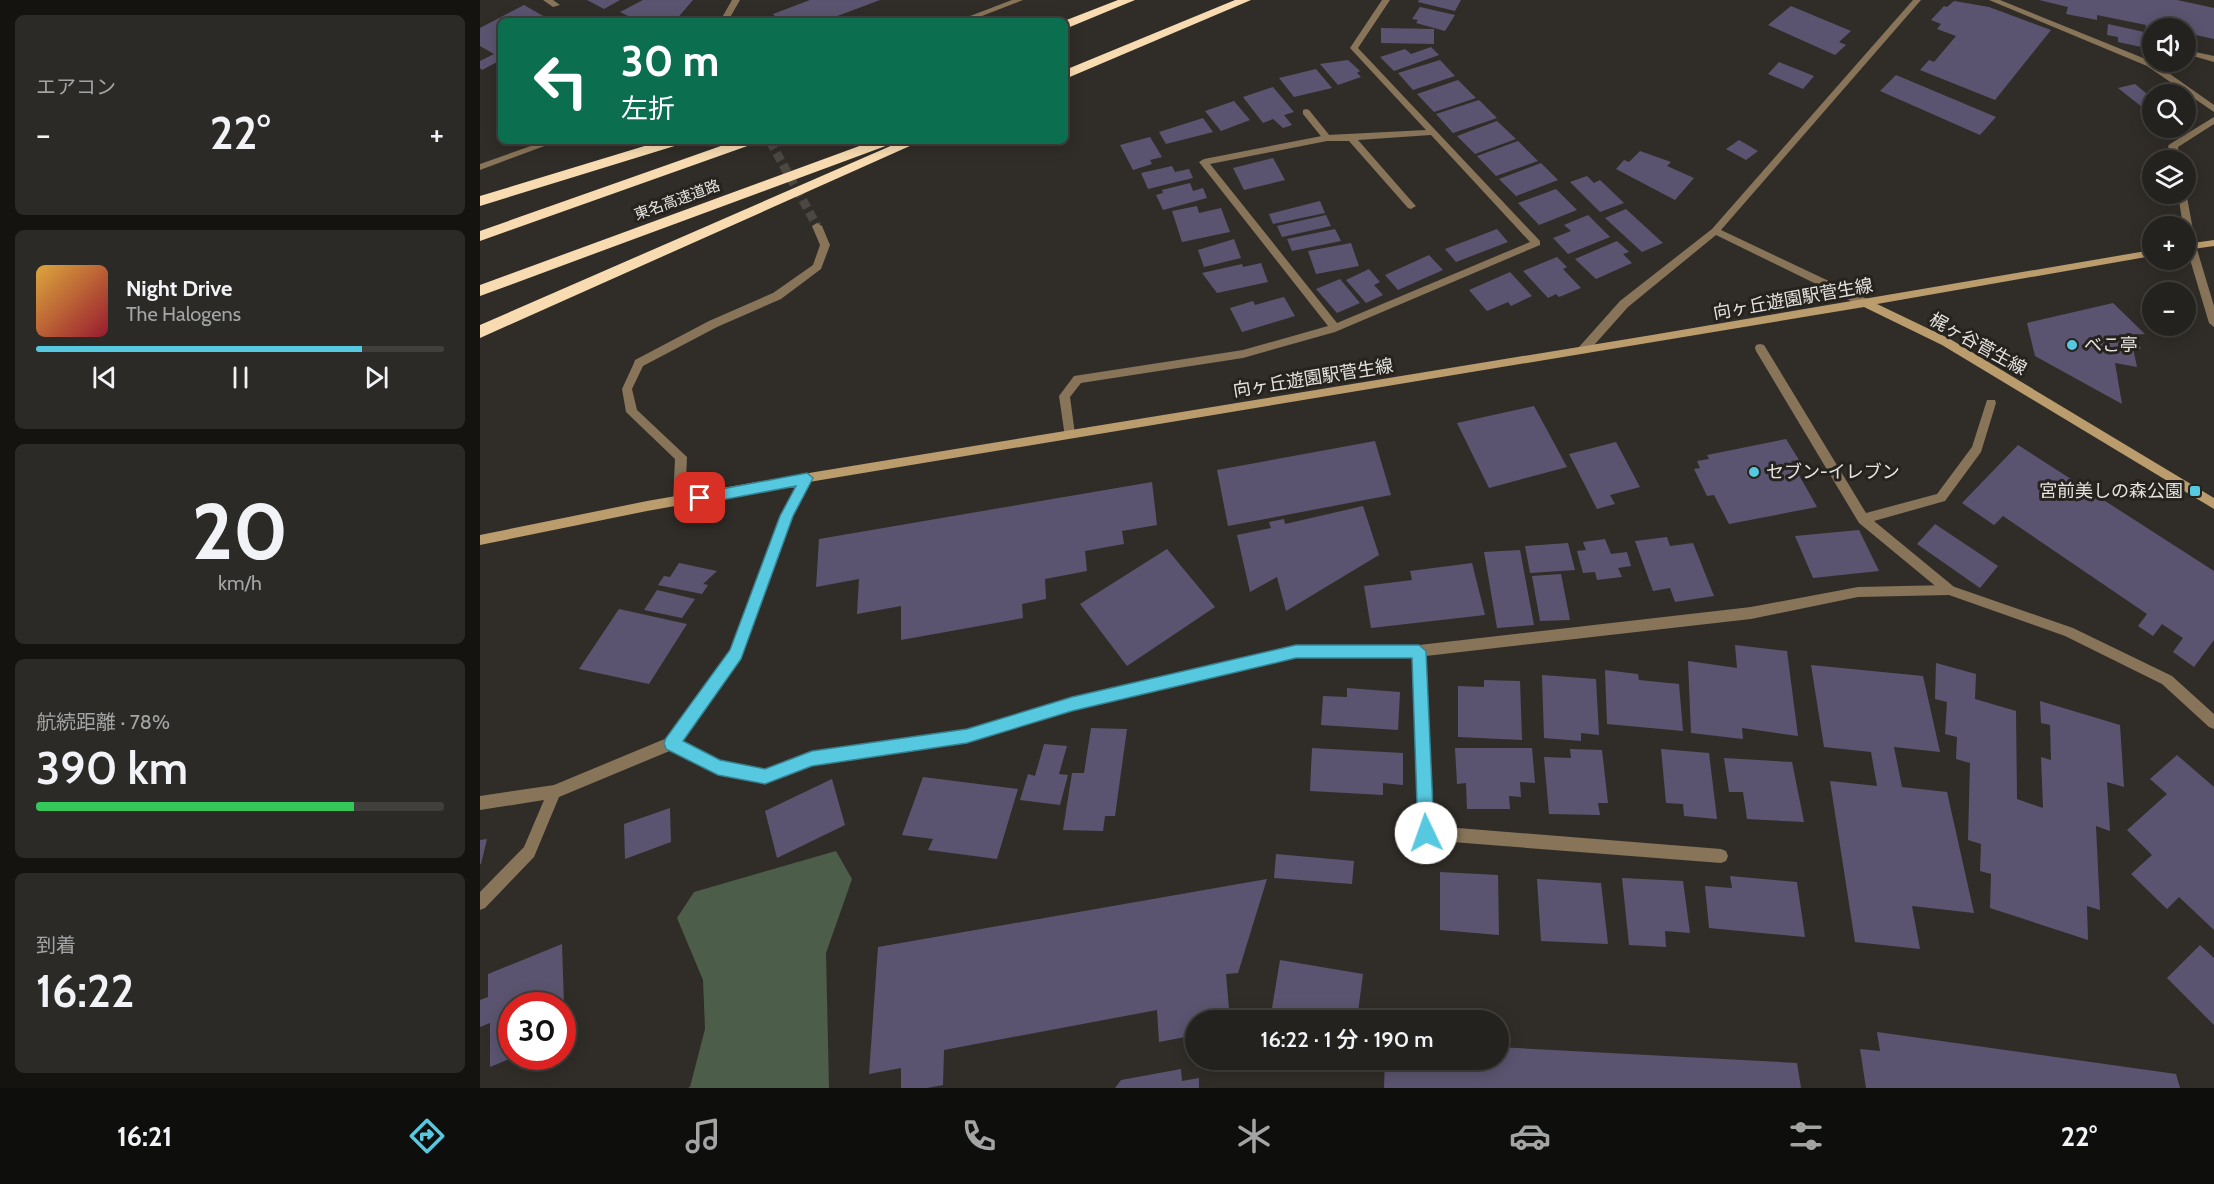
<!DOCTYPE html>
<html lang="ja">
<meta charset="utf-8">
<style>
:root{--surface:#24221e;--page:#2c2a27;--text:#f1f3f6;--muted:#a3a4a4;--line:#413f3c;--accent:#56c9e0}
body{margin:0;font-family:Cabin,"Noto Sans JP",sans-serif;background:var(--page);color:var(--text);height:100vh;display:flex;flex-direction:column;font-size:22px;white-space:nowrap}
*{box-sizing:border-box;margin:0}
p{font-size:20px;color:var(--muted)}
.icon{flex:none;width:33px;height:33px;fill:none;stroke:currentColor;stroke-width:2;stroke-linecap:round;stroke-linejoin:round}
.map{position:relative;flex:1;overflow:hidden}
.panel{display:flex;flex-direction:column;gap:15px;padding:15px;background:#141310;width:480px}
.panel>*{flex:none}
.guide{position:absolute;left:18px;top:18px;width:570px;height:126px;border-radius:9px;box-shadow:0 3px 15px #0003,0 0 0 2px var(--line);background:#0b6e4f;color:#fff;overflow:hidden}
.tools{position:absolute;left:1662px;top:18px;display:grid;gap:12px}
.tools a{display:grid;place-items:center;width:54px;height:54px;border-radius:50%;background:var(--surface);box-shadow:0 3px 15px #0003,0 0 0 2px var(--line);font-size:30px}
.speed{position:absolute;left:18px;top:992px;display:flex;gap:12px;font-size:30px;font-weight:700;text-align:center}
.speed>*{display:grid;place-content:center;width:78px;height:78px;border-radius:50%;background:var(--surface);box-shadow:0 3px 15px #0003,0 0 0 2px var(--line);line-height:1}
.speed .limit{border:9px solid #d22;background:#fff;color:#111}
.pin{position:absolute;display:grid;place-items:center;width:51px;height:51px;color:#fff;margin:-26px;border-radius:12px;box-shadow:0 3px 9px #0006}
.me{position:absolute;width:66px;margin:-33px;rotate:357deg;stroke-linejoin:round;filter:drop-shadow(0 0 4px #0008)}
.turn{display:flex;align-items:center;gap:21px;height:126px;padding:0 24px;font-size:27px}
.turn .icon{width:78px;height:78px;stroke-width:2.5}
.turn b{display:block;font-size:42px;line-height:51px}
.big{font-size:45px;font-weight:600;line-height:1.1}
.panel .tile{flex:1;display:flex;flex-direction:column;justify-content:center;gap:9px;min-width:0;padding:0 21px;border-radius:9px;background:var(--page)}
.panel .dial{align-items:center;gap:0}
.dial b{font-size:78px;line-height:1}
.song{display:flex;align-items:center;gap:18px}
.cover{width:72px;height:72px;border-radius:9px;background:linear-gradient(135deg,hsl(40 70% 55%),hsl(350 70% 35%))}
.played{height:6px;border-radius:3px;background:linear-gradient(90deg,var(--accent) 80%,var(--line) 80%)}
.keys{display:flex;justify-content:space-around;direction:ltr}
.heat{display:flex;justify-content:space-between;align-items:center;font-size:33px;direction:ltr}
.charge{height:9px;border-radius:4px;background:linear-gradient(90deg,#34c759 78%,var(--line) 0)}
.trip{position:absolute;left:705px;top:1010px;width:324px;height:60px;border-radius:30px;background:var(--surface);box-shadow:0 3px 15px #0003,0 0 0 2px var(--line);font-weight:600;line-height:60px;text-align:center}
.tab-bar{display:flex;height:96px;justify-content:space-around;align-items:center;background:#0e0e0c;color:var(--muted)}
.tab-bar .icon{width:42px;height:42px}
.tab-bar .active{color:var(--accent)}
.tab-bar b{font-size:27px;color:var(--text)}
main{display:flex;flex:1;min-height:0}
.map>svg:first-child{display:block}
</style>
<main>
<section class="panel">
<div class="tile"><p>エアコン</p>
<div class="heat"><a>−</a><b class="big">22°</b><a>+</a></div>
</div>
<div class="tile">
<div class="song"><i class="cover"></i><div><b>Night Drive</b><p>The Halogens</p></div></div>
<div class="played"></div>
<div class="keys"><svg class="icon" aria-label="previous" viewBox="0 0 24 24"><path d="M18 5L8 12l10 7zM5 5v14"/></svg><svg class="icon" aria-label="pause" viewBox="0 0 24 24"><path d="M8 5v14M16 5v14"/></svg><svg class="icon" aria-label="next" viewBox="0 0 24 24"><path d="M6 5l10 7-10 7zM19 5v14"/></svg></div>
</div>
<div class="tile dial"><b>20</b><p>km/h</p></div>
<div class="tile"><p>航続距離 · 78%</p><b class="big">390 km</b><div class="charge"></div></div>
<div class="tile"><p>到着</p><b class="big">16:22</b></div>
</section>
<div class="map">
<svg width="1734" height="1088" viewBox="0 0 1734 1088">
<rect width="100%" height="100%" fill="#302d28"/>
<!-- green -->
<path fill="#4c5d4a" d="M356 851 372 879 346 953 349 1088H207L210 1087 225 1029 223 980 197 918 214 892Z"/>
<!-- building -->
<path fill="#5b5470" d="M107 0H140L124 9Z
M163 0H213L195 21H158L140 12Z
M330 0H400L344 21H299L293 14Z
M939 0H981L975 11 938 2Z
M1559 0H1697L1734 8V39L1706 33V28H1672V35L1665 33 1666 25 1617 15V20L1586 14 1588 7Z
M1474 1 1509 7 1571 30 1515 100 1440 70 1449 60 1454 62 1476 36 1457 29 1461 24 1451 20 1464 6 1467 7Z
M44 5 72 21H21V60L2 70 0 68V61L14 54 0 46V28Z
M1311 6 1371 31 1359 42 1366 45 1355 55 1288 25Z
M940 7 975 15 965 31 936 23 938 20 932 19Z
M1628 24 1664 32 1672 36V42L1666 40V48L1638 42V37L1627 35Z
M901 28 954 29V44L901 43Z
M951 47 959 55 914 71 900 57 925 49 931 54Z
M868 60 880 71 877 73 881 77 858 85 840 64Z
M960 60 975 76 933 90 918 73Z
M1299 62 1334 76 1323 89 1288 74Z
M836 69 852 88 814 97 799 78Z
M1416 75 1516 117 1500 135 1400 91Z
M978 80 996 98 954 112 937 94Z
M1655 84 1672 98V104L1662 107 1638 88Z
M793 87 814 112 804 115 812 125 803 128 793 119 783 123 763 97Z
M999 100 1017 118 973 133 956 114Z
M754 101 770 120 741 131 725 111Z
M723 118 733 132 686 144 679 132Z
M1017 121 1036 139 995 154 977 136Z
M670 137 682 157 670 160 672 164 653 170 640 145Z
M1259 140 1278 151 1266 160 1246 149Z
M1038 141 1058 161 1016 176 997 156Z
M1160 151 1191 162 1187 166 1214 178 1195 200 1136 169 1144 160 1149 162Z
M793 158 805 180 764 190 753 168Z
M1061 163 1078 180 1036 196 1019 179Z
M692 166 695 172 709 169 713 178 668 189 661 173Z
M1107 176 1114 183 1120 180 1144 203 1120 212 1090 182Z
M710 183 713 191 723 188 727 198 683 210 676 195 683 193 682 190Z
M1076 189 1097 210 1059 225 1038 203Z
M840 201 845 213 793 224 789 214Z
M717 206 719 213 741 208 750 232 702 242 692 211Z
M1146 209 1183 243 1162 252 1125 218Z
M846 215 851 226 802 237 797 226Z
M1108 215 1130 237 1088 254 1073 238 1091 231 1084 225Z
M855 229 861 241 812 251 807 239Z
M1017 229 1028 242 976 262 965 249Z
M754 239 761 258 724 267 718 250Z
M1137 241 1149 252 1143 254 1152 263 1116 279 1095 259Z
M871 243 879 266 836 274 828 251Z
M949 255 963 270 918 290 905 275Z
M1077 257 1087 267 1083 269 1101 288 1079 297 1076 294 1068 298 1043 271Z
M781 263 788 282 737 293 722 273 762 264 763 267Z
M889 269 900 282 894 285 903 295 886 303 866 280Z
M1030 272 1052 296 1031 306 1028 302 1007 311 989 290Z
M860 279 880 303 857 313 836 289Z
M804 297 815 316 762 332 750 308 773 301 775 305Z
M1633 303 1665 334 1653 335 1661 349 1653 348 1657 367 1635 363 1642 404 1555 356 1547 323Z
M1054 406 1087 467 1009 488 977 423Z
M1306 439 1319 460 1311 461 1337 507 1249 524 1234 495 1227 496 1214 469 1220 468 1217 461 1229 459 1227 455Z
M895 441 911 495 748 526 737 470Z
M1136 442 1160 487 1130 495 1135 504 1117 509 1089 454Z
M1538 445 1734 571V640L1714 667 1693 652 1703 638 1682 624 1673 636 1658 626 1667 614 1523 516 1514 525 1482 503Z
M672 482 677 525 642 531 644 544 605 551 607 571 565 579 566 599 542 604 543 618 421 640V606L377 614 379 579 336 587 339 539Z
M883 506 899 555 806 611 797 577 770 592 757 535 791 528 789 522 804 519 805 524Z
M1455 524 1518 566 1500 588 1437 544Z
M1379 530 1399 571 1333 578 1315 536Z
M1187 537 1190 546 1213 543 1234 596 1195 602 1190 588 1173 591 1155 541Z
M1125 539 1131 554 1147 552 1151 566 1138 568 1142 577 1117 580 1115 572 1103 573 1097 551 1106 550 1103 542Z
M1088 543 1095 570 1050 573 1045 546Z
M687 549 735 607 647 666 600 604Z
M1040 550 1054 625 1017 628 1004 552Z
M199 563 237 571 223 584 228 585 222 594 178 585 184 576 190 577Z
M992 563 1005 615 891 628 884 586 932 580 930 571Z
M1081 574 1090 620 1060 621 1052 576Z
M177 590 215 599 202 618 164 610Z
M139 609 207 624 169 684 99 669Z
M1255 645 1307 651 1318 736 1262 728 1263 739 1211 733 1208 661 1257 668Z
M1456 663 1496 674 1495 699 1536 711 1537 799 1563 808 1561 757 1571 760 1570 725 1561 723 1560 701 1640 725 1644 787 1627 782 1630 831 1616 826 1620 910 1607 906 1608 940 1510 908 1511 874 1500 871 1501 844 1488 840 1490 763 1476 759 1477 737 1465 734 1467 702 1455 699Z
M1331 665 1443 676 1460 752 1414 747 1422 787 1467 792 1494 913 1432 906 1440 949 1375 942 1350 781 1397 786 1391 752 1344 747Z
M1125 670 1158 674 1159 680 1199 684 1203 731 1127 724Z
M1062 675 1116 679 1119 735 1101 733V741L1064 738Z
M1004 680 1040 681 1042 740 978 737V686L1004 687Z
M867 688 920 692 918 730 841 725 843 696 867 697Z
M611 728 647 729 635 816H625L623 831 583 830 592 773H604Z
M564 744 587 746 579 774 588 775 580 805 540 800 548 774 555 776Z
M832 748 923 753V785L903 783V795L830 791Z
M975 748H1052L1055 783 1040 782 1041 797 1029 796 1030 809H987L986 783 977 784Z
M1090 749 1122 750 1128 803H1118L1120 815 1069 814 1064 757 1091 758Z
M1181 749 1229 753 1237 819 1204 816 1203 804 1186 803Z
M1697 755 1734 787V930L1699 897 1687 909 1651 874 1672 855 1647 830 1687 794 1670 779Z
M1244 758 1312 762 1324 822 1267 819 1263 792H1249Z
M443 777 538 789 517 859 448 850 453 839 422 835Z
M352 779 365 825 297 858 285 811Z
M190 808 191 842 145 859 144 824Z
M7 839 1 864H0V840Z
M796 854 874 861 872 884 794 878Z
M960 872 1018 875 1019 935 960 930Z
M1250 876 1317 882 1325 937 1229 928 1225 886 1252 888Z
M1142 878 1203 881 1210 933 1185 931 1186 947 1149 945Z
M787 879 758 973 746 974 750 1020H716V1035L679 1042 677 1010 464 1050 463 1085 447 1088H421V1068L389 1074 398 947Z
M1057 879 1121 883 1128 944 1061 941Z
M82 944 84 1005H32V1056H37L10 1067V1023L0 1027V1000L8 997V974Z
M1720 945 1734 958V1025L1687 978Z
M800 960 883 974 877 1020H790Z
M1397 1032 1696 1074 1700 1088H1386L1380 1049 1400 1051Z
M1018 1047 1317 1063 1321 1088H904L905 1059H1018Z
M701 1069 702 1081 719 1078V1088H635L641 1080Z"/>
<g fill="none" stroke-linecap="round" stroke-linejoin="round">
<!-- street-tunnel -->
<path stroke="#4b4844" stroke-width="9" stroke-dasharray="9 4.5" stroke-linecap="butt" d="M290 141 337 226"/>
<!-- lane -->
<path fill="#887458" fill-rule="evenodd" d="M826 109 829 110 850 136V140H844L823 114V110Z
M65 141H78L0 170V164Z
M1280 344 1284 345 1386 513 1457 494 1492 447 1507 400H1515L1516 403 1501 452 1465 501 1394 521 1473 586 1475 590 1473 594 1469 595 1465 594 1379 523 1276 351 1275 348 1276 345Z"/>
<!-- street -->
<path fill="#887458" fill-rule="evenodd" d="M63 0H73L80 5 73 7Z
M252 0H260L248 21H240Z
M532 0H543L489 21H477Z
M902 0H910L878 48 1060 241V245L855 332 763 358 601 383 590 397 595 434 589 438 585 437 579 396 594 376 763 350 848 326 719 162 724 159 847 135 946 130 870 48ZM951 135 1050 242 857 323 730 164 847 141H869L928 208 931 209 936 206 934 204 878 140Z
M1433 0H1441L1241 230 1389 300V306H1381L1236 235 1148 307 1107 353H1099L1098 350 1099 347 1140 301 1232 229Z
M1509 0H1520L1673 62 1734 105V112L1667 66Z
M1706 50 1734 56V62L1706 54Z
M1734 117V124L1698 147 1700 160H1692L1688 146 1690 144Z
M1706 192 1716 246 1734 306V327L1729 323 1706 246V226H1703L1698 194Z
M337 223 342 226 350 245 341 269 301 299 237 327 163 366 152 389 157 410 207 457 205 502 203 505H195L193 502 195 459 146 412 142 389 154 363 155 360 229 321 293 293 333 265 340 245 332 226Z
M327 473 331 475 333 478 313 517 261 658 202 741 241 761 285 769 331 751 487 730 592 698 816 645H939L1271 607 1378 587 1469 585 1593 628 1692 676 1734 714V729L1729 727 1682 684 1585 636 1469 595 1378 597 1271 619 946 656 953 826 1241 849 1246 851 1248 856 1246 861 1241 863 946 840 941 838 939 833 933 657H816L592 710 487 742 331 765 285 783 239 774 192 750 79 797 54 857 5 908 0 910V892L44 847 64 800 0 810V796L74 785 187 738 251 651 301 516 323 475Z"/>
<!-- secondary -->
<path fill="#bb9c6d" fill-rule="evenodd" d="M1734 240V246L1706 250V244Z
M1672 250V256L1397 304 1470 339 1734 498V509L1462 345 1384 307 335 481 167 511 0 545V535L167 501 335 472 1172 335Z"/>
<!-- highway -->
<path fill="#f8dbb0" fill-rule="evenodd" d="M638 0H655L585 29 584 21Z
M755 0H771L585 79V70Z
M181 141H203L201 144 0 206V196Z
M255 141H275L273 144 0 241V231Z
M393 141H413L411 144 0 296V285Z
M422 141H441L0 338V325Z"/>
</g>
<!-- route -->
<path fill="#56c9e0" stroke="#388392" stroke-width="1.5" d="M327 473 333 478 313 516 261 659 203 741 240 760 285 769 332 751 487 729 592 697 816 645H939L946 651 954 833 952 838 946 841 941 838 938 833 932 658H816L592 711 487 743 332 766 285 784 238 775 186 749 184 743 186 738 250 650 300 516 316 486 220 504 215 502V494Z"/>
<!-- markers -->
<g fill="#56c9e0" stroke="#26231e" stroke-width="2">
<circle cx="1592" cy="345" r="6"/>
<circle cx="1274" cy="472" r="6"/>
<rect x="1709" y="485" width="12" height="12" rx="3"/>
</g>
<g text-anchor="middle" stroke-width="6" stroke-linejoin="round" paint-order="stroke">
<!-- far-street labels -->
<g font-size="15" fill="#e5e3e0" stroke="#26231e">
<text transform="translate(197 200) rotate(-20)" y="5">東名高速道路</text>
</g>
<!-- street labels -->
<g font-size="18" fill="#e5e3e0" stroke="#26231e">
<text transform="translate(1313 299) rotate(-10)" y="6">向ヶ丘遊園駅菅生線</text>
<text transform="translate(1498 344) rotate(29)" y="6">梶ヶ谷菅生線</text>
<text transform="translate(833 378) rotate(-9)" y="6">向ヶ丘遊園駅菅生線</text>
</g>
<!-- poi labels -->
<g font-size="18" fill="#e5e3e0" stroke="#26231e" text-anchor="start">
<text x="1604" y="351">べこ亭</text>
<text x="1286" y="478">セブン-イレブン</text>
<text x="1703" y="497" text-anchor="end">宮前美しの森公園</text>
</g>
</g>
</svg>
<div class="tools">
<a><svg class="icon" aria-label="sound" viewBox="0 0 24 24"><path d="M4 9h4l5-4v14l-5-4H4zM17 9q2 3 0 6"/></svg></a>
<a><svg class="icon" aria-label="search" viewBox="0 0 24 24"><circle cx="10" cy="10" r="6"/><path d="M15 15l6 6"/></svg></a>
<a><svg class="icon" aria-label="layers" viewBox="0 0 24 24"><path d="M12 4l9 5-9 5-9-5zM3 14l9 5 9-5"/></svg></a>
<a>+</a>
<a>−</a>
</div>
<div class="speed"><div class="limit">30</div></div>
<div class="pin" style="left:220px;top:498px;background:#d93025"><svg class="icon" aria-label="arrive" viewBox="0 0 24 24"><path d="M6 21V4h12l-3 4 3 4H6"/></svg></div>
<svg class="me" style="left:946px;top:833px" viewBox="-20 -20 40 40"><circle r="19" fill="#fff"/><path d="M0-13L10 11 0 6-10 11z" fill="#56c9e0"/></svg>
<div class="trip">16:22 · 1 分 · 190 m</div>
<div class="guide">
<div class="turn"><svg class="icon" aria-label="left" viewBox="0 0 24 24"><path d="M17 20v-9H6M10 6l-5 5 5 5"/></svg><div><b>30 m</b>左折</div></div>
</div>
</div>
</main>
<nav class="tab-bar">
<b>16:21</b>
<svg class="icon active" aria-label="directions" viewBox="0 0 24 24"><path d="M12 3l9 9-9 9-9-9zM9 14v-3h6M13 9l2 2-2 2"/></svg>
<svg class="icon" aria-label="music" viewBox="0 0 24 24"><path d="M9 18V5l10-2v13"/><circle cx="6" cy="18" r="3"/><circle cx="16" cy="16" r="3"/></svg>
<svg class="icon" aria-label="phone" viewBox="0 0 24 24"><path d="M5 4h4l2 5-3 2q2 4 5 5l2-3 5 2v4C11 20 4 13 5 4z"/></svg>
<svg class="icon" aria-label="climate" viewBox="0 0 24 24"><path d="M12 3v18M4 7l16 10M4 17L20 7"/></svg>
<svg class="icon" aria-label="car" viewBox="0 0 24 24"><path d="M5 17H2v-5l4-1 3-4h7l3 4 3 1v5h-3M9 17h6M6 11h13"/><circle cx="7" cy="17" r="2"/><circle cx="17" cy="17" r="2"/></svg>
<svg class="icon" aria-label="filters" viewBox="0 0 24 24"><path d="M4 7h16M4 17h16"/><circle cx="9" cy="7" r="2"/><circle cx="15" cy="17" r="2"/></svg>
<b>22°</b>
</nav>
